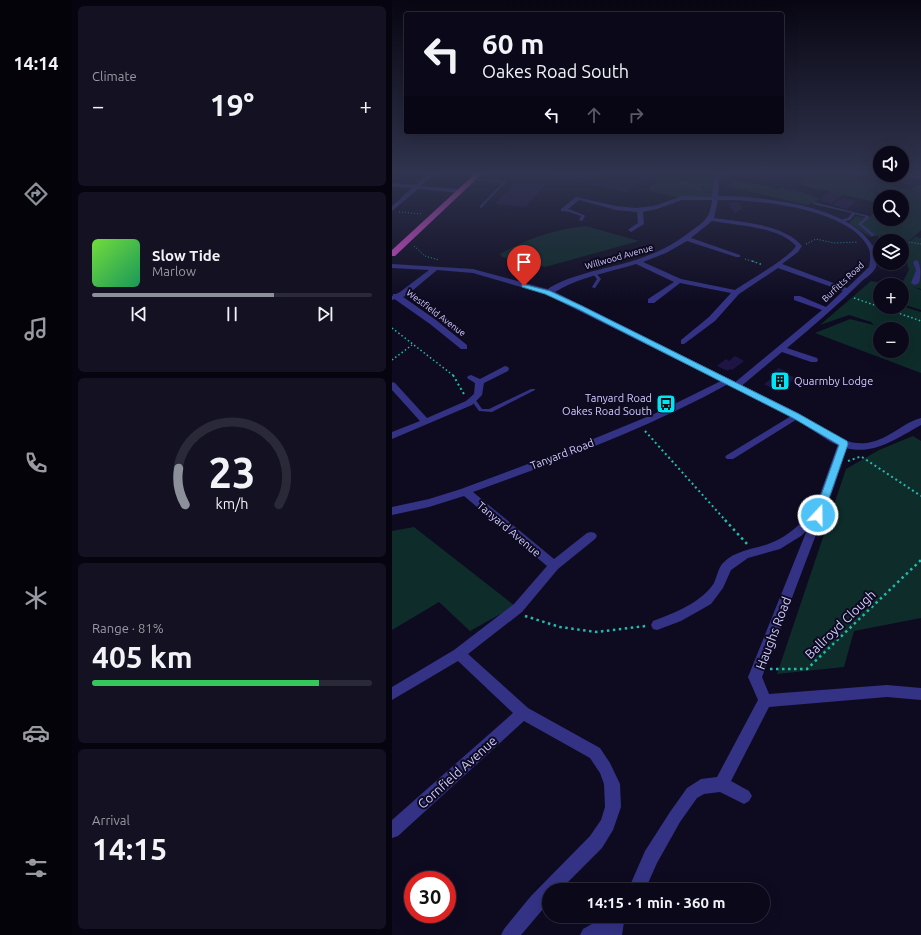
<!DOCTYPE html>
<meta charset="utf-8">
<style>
:root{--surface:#0a0819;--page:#131122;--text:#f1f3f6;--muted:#999aa2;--line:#2a2938;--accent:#8c9099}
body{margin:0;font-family:Ubuntu,sans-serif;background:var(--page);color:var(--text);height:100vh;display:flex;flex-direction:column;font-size:15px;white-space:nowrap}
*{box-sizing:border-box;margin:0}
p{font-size:13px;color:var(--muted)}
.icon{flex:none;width:22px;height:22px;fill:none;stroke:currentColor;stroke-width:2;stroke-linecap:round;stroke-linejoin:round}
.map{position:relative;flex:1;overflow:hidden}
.drawer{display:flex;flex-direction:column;gap:6px;padding:6px;background:#06040e;width:320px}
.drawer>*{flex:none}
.hud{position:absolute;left:12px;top:12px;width:380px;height:122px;border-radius:4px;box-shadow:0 4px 16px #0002,0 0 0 1px var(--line);background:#0a0819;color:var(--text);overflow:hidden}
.tools{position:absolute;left:481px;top:146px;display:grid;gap:8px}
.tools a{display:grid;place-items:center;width:36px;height:36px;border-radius:50%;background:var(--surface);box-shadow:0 4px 16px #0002,0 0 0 1px var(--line);font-size:20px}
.speed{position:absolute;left:12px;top:871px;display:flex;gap:8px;font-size:20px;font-weight:700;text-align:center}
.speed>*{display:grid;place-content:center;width:52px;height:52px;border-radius:50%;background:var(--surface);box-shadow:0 4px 16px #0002,0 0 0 1px var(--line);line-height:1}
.speed .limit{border:6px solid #d22;background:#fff;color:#111}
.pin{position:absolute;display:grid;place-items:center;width:34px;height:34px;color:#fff;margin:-41px -17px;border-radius:50% 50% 50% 0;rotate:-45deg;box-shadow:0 0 4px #0007}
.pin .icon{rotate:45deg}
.me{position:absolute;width:44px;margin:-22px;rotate:21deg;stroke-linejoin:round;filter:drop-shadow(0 0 3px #0008)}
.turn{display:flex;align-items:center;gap:14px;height:84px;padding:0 12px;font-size:18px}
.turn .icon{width:52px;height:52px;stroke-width:2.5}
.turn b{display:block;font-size:28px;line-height:34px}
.lanes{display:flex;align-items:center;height:38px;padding:0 12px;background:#0003;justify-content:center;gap:20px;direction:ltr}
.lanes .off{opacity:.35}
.big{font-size:30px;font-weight:700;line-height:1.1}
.drawer .card{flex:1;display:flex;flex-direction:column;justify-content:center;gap:6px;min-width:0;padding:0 14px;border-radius:6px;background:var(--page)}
.drawer .dial{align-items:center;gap:0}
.dial svg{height:104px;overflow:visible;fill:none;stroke:var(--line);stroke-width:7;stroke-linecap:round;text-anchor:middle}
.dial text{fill:var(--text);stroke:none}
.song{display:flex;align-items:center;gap:12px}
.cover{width:48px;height:48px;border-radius:6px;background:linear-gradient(135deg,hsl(100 70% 55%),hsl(150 70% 35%))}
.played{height:4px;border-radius:2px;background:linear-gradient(90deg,var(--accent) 65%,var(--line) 65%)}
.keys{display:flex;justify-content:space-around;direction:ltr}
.heat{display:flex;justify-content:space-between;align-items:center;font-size:22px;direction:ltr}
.charge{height:6px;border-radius:3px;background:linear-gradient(90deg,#34c759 81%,var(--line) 0)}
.trip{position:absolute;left:150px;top:883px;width:228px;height:40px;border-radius:20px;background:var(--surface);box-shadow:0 4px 16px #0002,0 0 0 1px var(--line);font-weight:700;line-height:40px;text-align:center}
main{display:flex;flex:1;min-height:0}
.menu{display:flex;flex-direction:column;width:72px;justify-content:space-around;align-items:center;background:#04030a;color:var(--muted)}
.menu .icon{width:28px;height:28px}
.menu .on{color:var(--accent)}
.menu b{font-size:18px;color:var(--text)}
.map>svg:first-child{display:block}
</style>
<main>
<nav class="menu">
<b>14:14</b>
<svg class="icon on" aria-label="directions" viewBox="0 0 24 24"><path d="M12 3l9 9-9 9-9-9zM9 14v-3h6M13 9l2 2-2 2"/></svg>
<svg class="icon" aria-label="music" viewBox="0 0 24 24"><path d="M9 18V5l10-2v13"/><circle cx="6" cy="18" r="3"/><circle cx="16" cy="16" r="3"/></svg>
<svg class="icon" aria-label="phone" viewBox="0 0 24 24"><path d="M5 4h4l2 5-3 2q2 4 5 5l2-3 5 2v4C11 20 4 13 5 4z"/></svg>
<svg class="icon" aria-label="climate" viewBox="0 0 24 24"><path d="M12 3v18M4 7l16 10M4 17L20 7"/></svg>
<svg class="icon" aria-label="car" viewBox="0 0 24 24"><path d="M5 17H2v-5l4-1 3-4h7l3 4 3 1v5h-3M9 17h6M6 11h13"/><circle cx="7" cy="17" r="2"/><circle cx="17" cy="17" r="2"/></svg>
<svg class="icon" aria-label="filters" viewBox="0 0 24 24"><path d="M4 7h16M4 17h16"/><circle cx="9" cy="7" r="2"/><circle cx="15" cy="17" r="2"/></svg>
</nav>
<section class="drawer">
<div class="card"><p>Climate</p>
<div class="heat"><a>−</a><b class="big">19°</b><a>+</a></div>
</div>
<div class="card">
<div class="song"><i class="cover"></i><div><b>Slow Tide</b><p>Marlow</p></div></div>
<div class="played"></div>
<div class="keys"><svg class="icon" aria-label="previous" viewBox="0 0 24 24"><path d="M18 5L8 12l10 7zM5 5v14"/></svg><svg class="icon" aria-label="pause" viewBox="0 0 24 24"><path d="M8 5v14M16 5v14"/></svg><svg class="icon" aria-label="next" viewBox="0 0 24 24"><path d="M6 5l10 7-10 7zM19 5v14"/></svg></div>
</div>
<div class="card dial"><svg viewBox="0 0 100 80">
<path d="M14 69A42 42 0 1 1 86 69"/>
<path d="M14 69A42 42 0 0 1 9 41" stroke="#8c9099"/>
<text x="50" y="56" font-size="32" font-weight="700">23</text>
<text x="50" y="72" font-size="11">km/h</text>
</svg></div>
<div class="card"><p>Range · 81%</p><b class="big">405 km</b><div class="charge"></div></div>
<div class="card"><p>Arrival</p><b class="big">14:15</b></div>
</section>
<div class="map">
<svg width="529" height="935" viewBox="0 0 529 935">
<rect width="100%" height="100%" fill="#0e0b21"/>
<!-- green -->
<path fill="#0e2c2a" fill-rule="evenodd" d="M253 172H328L324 197H284L255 190 267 179Z
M419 172H444L516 190 529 185V230L517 241 491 235 478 237 457 223 464 216 477 218 487 208V203L408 185 411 175ZM488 197H510V219H488Z
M343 180 362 183 387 189 390 187 393 188 392 189 398 191 401 190 421 195 419 196 429 199 415 205 335 186Z
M194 226 247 241 153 267 110 257 108 254C134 239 164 229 194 226Z
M523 237 529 238V289L521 287 529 290V310L510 304V285L508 283H510L517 270 511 248Z
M479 281 502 285H488V307L510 306 529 312V373L423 333 458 319 482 325 479 322 457 315 428 325ZM488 329H510V351H488Z
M521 436 529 441V618L462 631 452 667 385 674 454 469 487 450Z
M22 527 123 606 78 631 47 602 0 630V531Z"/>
<!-- building -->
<path fill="#1e1544" d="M159 172H194L248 182 234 192 158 176Z
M124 182 153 185 134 207 103 204Z
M437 192 451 195 440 203 427 200Z
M450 198 464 201 455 209 440 205Z
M346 202 351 208 343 213 336 203Z
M343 356 352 361 340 370 338 369 336 371 325 366 334 359 337 361Z
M387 368 397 373 396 374 403 378 387 392 372 384 382 377 377 375Z"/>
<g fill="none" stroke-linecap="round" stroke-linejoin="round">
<!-- path-far3 -->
<path stroke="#23bbae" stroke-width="1" stroke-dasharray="1 2" stroke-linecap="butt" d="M288 182 300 185 309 191
M7 212 30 214
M487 237 529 244
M414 244 424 239 442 243 466 242
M22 246 33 256 47 260
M353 259 363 262"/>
<!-- path-far2 -->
<path stroke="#23bbae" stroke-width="1.5" stroke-dasharray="1.5 2.5" stroke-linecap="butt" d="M360 261 371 265
M462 298 488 307
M489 307 529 321
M0 328 62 376
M0 360 20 345"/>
<!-- path-far1 -->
<path stroke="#23bbae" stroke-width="2" stroke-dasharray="2 3" stroke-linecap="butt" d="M61 375 73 396
M253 431 334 521
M470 457 529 496
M456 461 470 456"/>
<!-- path -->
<path stroke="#23bbae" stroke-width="2.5" stroke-dasharray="2.5 3.5" stroke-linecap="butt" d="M333 520 356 545
M133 616 168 627 204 632 254 626
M378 669H415L529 560"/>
<!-- service -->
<path fill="#333285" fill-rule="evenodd" d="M80 178 113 181 114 182 89 208 88 207V206L111 183 81 180H80Z
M421 202 477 216V218L470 224 483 235 480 236 466 224 474 217 463 214 458 220 448 222V220L456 218 460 213 421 204Z
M177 210H179L192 215 193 216 190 221 187 220 189 216 177 212Z
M201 272H203L209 279 203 288H202L200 287 205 279 200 273Z
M139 389H143V390L100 412 87 411 79 400V399H83L90 409H97Z"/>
<!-- minor -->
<path fill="#333285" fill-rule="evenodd" d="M0 172H4L0 175Z
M39 172H45L29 186 67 189 70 191 67 193 26 189 0 211V206L20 188 0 187V183L23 185Z
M325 172H331L327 182 326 196C368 196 453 205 478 242 484 249 487 258 484 267 482 272 475 277 471 280 447 304 421 326 395 348L425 358 426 360 425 362H419L390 352 347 388H341L340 386 341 384 430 310 402 300V296H408L434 307 451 291 386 268 347 294 323 321 292 344H289V340L317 317 339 293 288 283 262 303H256V299L282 282 244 264C222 271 198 275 176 285 169 288 161 295 153 294L152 292C167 278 210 269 230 264 255 257 278 248 299 231 313 221 318 218 320 200H290L265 209 251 212 252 224 239 232 236 230 237 229 246 223 245 212 224 210 187 200 176 209 180 210V212L169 211V209L184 197 224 206 244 208 262 206 290 196 320 197 321 182ZM326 200C364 199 460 209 477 249 479 255 478 262 477 267L455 288 390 264 406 252 410 246C392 224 349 222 322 218ZM320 221C343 225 388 227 404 246 397 258 356 281 343 290L289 279 251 262 274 253 295 241 344 257H348V255L299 238Z
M510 172 529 175V179L508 175H510Z
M524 260 526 261C529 268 529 275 527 283L523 285 519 283 524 270 521 262Z
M1 294H7L44 320 75 345V349H69L38 324 1 298Z
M113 366 116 367 117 369 116 371 92 383 90 395 80 405 0 439V432L28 421 0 390V382L3 383 35 418 74 401 82 394 83 383 75 378 76 376 79 375 88 379Z
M335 378 338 379 339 381 338 383C257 428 169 460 81 492L162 559 195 533 199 532 203 533 205 536 203 539 166 569 130 612 76 654 136 708 208 748 218 763 228 784 229 807 221 830 210 848 168 890H157V902L129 935H109L112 929 139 896 198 836 209 820 213 807 212 784 208 773 198 758 132 721 6 836 0 838V820L121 713 66 661 0 700V687L62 650 122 604 155 566 72 496 37 507 0 515V507L37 499 69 489 189 444 262 414Z
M404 413 409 416 407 418 341 459H335L333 457 335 455Z
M451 441 456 444 442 487 370 677 377 694 495 685 529 688V700L495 697 377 707 339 781 357 791 360 796 357 801 352 804 328 792 312 794 305 798 288 822 265 863 253 890H236L253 851 278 812 295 788 309 779 325 777 366 700 356 677 415 530 409 536 388 549 356 558 339 570 331 588 319 604 289 621 265 630 261 629 259 625 261 621C282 613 309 603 322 583 325 577 326 568 331 563 345 549 363 550 381 542 396 536 411 523 420 509L423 508 446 444Z
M214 916H233L230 935H188L191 929Z"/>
<!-- tertiary -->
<path fill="#333285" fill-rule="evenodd" d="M0 264 81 269 159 290 406 413C437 430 457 455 493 437 505 431 516 421 529 418V425C497 443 473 461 437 441 424 433 412 424 400 417L153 294 81 273 45 270 14 296 0 300V296L8 292 37 270 0 268Z"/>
<!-- trunk -->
<path fill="#dc4cd2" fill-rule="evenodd" d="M85 172H92L3 256H0V250Z"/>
</g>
<!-- sky -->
<linearGradient id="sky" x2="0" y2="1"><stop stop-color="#080612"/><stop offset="0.57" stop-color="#30344e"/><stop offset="1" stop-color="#30344e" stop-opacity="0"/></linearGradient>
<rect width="529" height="303" fill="url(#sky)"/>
<!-- route -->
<path fill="#4fc3f7" stroke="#337fa1" d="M130 284 158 291 190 306 407 414 455 441 456 444 430 518H423L422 515 447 445 401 418 186 309 153 294 130 287Z"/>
<!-- icons -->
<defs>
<symbol id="building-square" viewBox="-11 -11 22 22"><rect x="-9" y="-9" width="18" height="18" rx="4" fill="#00e4f6" stroke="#0e0b21"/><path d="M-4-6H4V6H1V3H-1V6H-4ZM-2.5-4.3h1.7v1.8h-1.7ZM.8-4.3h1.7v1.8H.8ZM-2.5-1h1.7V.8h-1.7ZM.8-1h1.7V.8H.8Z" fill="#111"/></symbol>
<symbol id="bus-square" viewBox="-11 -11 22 22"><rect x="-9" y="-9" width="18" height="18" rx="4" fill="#00e4f6" stroke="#0e0b21"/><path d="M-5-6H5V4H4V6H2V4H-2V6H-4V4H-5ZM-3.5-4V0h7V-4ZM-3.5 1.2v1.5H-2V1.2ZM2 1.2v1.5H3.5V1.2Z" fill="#111"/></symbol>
</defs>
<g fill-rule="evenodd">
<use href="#building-square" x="377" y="370" width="22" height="22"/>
<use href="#bus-square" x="263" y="393" width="22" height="22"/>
</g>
<g text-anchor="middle" stroke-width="4" stroke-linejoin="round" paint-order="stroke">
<!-- far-street labels -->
<g font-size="9" fill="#d0cbff" stroke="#0e0b21">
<text transform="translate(227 257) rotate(-16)" y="3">Willwood Avenue</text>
<text transform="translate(451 282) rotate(-43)" y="3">Burfitts Road</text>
<text transform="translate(44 313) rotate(37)" y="3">Westfield Avenue</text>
</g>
<!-- poi labels -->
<g font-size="11" fill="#d0cbff" stroke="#0e0b21" text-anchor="start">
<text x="402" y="385">Quarmby Lodge</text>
<text x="260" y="402" text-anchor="end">Tanyard Road<tspan x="260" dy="13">Oakes Road South</tspan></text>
</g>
<!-- street labels -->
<g font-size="11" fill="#d0cbff" stroke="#0e0b21">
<text transform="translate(170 454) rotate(-21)" y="4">Tanyard Road</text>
<text transform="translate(117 529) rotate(40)" y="4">Tanyard Avenue</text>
</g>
<!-- near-street labels -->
<g font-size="13" fill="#d0cbff" stroke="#0e0b21">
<text transform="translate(448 624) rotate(-44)" y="5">Ballroyd Clough</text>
<text transform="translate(381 633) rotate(-69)" y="5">Haughs Road</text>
<text transform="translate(65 772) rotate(-42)" y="5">Cornfield Avenue</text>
</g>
</g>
</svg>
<div class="tools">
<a><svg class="icon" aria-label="sound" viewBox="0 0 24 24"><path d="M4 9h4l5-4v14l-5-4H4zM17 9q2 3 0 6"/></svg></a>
<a><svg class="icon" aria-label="search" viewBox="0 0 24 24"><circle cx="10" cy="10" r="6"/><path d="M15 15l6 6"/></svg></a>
<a><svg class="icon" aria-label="layers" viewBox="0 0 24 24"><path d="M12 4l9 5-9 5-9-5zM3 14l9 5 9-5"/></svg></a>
<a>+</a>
<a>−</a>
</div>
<div class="speed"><div class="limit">30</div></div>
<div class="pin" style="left:132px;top:286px;background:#d93025"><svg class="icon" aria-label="arrive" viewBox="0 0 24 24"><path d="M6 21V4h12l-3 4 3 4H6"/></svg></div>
<svg class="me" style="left:426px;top:515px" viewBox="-20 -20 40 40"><circle r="17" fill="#4fc3f7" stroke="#fff" stroke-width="3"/><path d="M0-11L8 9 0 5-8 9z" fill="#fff"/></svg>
<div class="trip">14:15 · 1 min · 360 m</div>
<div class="hud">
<div class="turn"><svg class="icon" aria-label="left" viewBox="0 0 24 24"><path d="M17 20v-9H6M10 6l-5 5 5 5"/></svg><div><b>60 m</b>Oakes Road South</div></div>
<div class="lanes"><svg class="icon" aria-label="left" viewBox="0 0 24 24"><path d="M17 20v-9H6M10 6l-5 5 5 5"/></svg><svg class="icon off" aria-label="ahead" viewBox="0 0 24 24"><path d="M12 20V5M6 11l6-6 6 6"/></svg><svg class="icon off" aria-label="right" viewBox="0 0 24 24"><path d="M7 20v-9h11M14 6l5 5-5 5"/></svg></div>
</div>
</div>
</main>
